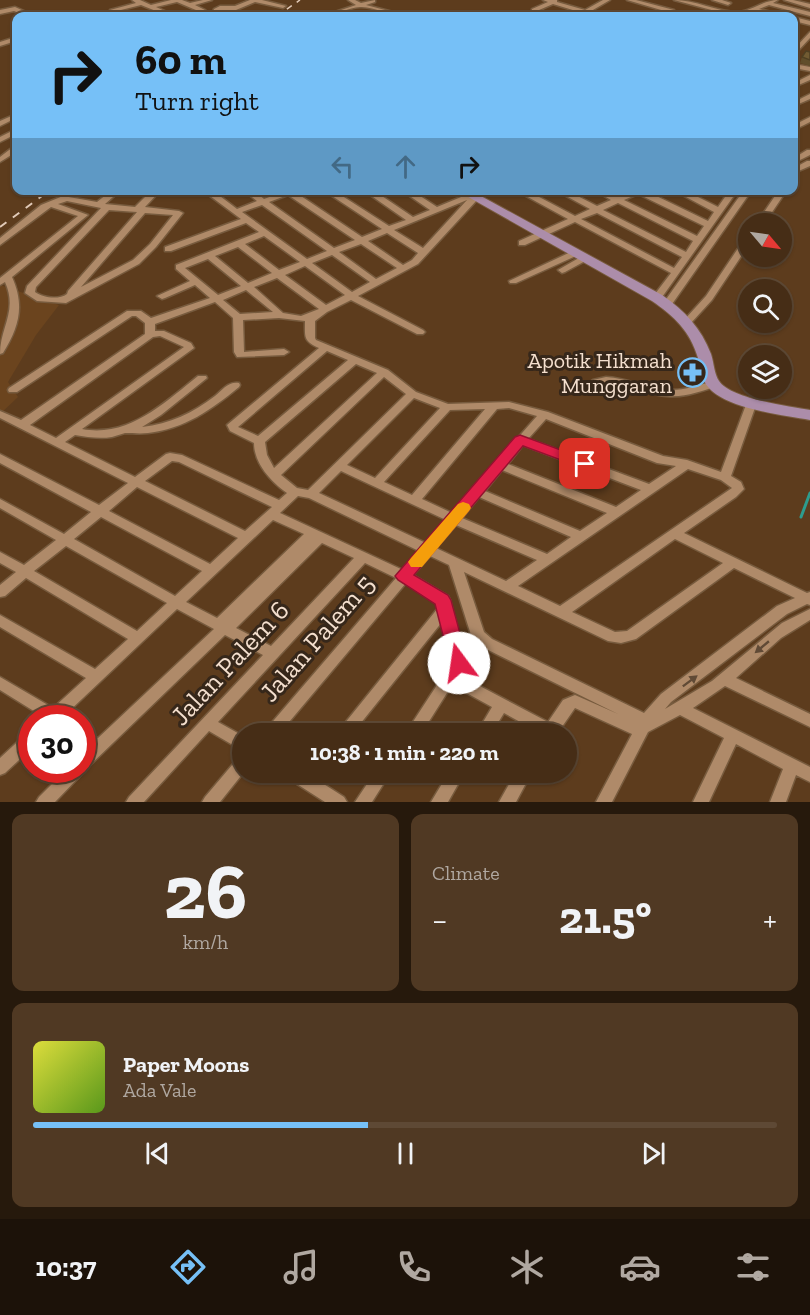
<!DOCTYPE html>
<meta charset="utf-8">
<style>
:root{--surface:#462d16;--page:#503923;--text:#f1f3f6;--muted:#b0a8a1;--line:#5e4935;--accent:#76c0f7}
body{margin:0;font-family:"Zilla Slab",serif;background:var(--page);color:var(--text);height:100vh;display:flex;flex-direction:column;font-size:22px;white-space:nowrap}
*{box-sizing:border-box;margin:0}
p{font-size:20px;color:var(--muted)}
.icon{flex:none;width:33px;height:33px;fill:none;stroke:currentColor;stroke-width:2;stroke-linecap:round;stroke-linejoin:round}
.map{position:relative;height:802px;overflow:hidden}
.side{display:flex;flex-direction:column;gap:12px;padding:12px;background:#26190c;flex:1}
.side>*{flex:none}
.top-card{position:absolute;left:12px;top:12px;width:786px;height:183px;border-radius:12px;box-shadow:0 2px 4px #0004,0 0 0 2px var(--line);background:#76c0f7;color:#111;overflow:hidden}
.needle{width:39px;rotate:119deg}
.tools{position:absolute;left:738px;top:213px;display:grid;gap:12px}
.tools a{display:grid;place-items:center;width:54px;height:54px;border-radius:50%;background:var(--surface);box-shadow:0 2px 4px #0004,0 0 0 2px var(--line);font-size:30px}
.speed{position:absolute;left:18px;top:705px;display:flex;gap:12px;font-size:30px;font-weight:700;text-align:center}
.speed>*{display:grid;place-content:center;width:78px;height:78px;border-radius:50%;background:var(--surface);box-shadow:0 2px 4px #0004,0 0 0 2px var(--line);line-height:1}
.speed .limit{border:9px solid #d22;background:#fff;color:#111}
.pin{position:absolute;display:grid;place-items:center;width:51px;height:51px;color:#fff;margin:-26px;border-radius:12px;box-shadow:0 3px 9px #0006}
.me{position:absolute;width:66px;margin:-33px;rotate:346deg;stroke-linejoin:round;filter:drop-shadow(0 0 4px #0008)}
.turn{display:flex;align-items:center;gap:21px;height:126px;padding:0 24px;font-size:27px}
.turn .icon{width:78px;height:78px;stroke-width:2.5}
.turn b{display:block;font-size:42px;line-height:51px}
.lanes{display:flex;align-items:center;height:57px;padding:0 24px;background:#0003;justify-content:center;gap:30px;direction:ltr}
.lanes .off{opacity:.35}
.big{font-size:45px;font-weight:700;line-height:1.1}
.side .tile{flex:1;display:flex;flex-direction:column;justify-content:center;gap:9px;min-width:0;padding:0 21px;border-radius:12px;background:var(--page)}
.side .dial{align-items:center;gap:0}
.dial b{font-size:78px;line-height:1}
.song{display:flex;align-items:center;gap:18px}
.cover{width:72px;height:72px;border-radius:9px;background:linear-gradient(135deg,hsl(60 70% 55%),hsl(90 70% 35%))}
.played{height:6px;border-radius:3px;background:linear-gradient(90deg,var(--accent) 45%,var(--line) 45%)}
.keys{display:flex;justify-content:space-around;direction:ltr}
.heat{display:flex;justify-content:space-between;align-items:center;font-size:33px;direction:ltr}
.side .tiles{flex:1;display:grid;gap:12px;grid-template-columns:1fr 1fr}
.tile:last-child{grid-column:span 2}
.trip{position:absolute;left:232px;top:723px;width:345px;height:60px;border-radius:30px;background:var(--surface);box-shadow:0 2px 4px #0004,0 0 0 2px var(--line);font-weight:700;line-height:60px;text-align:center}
.dock{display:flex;height:96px;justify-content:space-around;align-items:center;background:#1c1209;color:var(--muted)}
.dock .icon{width:42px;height:42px}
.dock .selected{color:var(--accent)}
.dock b{font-size:27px;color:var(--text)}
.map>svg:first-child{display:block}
</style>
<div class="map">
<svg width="810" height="802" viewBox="0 0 810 802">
<rect width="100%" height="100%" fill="#5d3c1d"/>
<!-- built -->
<path fill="#6b441e" d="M0 285 59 305 36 335 8 382 18 397 0 414Z"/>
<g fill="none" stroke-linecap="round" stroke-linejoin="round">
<!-- stream -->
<path stroke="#2d9c8d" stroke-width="3" d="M801 517 810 493"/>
<defs>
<path id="minor" d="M132 0H140L151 5 171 0H182L190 3 203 0H212L195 5 205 10 206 11 203 13 177 2 156 7 167 12 188 14 190 16H166L161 14 141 16V15L156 11 141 5 113 12 110 10 136 3Z
M250 0H262L286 6 283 8 255 2 236 10 219 11 225 16H220L213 12 214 9 220 6H235Z
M348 0H355L361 3 375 0V2L366 5 408 16C392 18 375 6 360 7 348 7 336 17 323 16L356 5Z
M543 0H557V2L585 10 603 0H610L586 14 553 4 539 10 557 15V16H551L532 11V9L548 2Z
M627 0H636L674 10 672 14 674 16H666L668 12Z
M674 0C696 0 715 11 736 12 749 13 763 0 778 0L773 3 810 12V16L769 5 759 9 789 16H780L755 10 745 14 746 16H734Z
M712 0H722L731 3 728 5Z
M784 0H793L810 4V8Z
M15 7 33 15 34 16H27L14 11 0 14V10Z
M794 17 810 21V25L794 21Z
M810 32V38L796 53 794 54V49Z
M16 37V41L0 46V42Z
M794 64 810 67V71L794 68Z
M810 75V80L794 87V83Z
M810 94V99L794 106V102Z
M16 114V118L0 126V121Z
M810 117V122L794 130V125Z
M16 129V134L0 142V137Z
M13 147H16V152L0 162V157Z
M807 150H810V155L794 163V158Z
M807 161H810V166L794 173V168Z
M112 190H121L105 204 135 207 152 190H161L145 207 179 211 183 213 156 247 139 264 66 303 37 301 25 293 27 286 101 208 67 201 58 204 88 215 12 277C25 306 19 327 3 353L0 354C0 327 18 311 5 282L0 285V278L78 216 51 207 0 245V238L41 205 63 196 97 202ZM109 210 137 212 68 291 67 294C59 300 43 298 35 292L36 287ZM145 213 173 215 150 244 133 260 81 287Z
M202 190H212L237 209 257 201 243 190H253L264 199 283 192 282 190H296L295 192 362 237 382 229 323 190H333L389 226 406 220 363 190H373L413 217 430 210 401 190H411L437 207 478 190H490L477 196V200L418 264 358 296 423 330 425 332 423 334H417L351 300 327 312 315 321V338L316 340 388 370 416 392 448 404 509 402 548 412 663 456 687 460 721 472 747 402 748 400H756L757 402 731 476 741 482 744 489 736 497 684 533 807 593 810 592V605L807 604 787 614 671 702 665 709 712 681 782 623 810 609V620L781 638 736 678 810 714V727L725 686 693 708 810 767V782L796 775 786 802H770L783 769 736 744 709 802H693L724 738 680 715 648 732 612 802H596L632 734 575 708 557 734H542L504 713 491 734H476L492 707 452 685 421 734H405L452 662 442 622 352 734H336L438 608 437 603 406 583 279 734H262L396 578 365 563 218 722 243 736V751L209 731 144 802H126L129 797 263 655 225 635 87 768 83 769 81 775 55 802H36L39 797 66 770H82V753L87 748 82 745V730L98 738 214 629 177 609 64 716V718H45L0 690V677L53 708 86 678 0 627V615L95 669 128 639 26 578 5 596 0 597V585L16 572 0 563V552L24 565 56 540 0 508V499L64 534 91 512 0 463V454L99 505 128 483 0 418V411L21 420 145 334V323L136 316H132L17 392H9L8 390 9 388 127 311H141L151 318 210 298 195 285 165 298 162 299 157 296 190 281 176 269V265L259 232 246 223 171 251H165V247L241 219ZM288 195 355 240 334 248 269 202ZM467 200 423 248 394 230ZM262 205 327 251 307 259 242 212ZM387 233 418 253 412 260 403 265 368 241ZM264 236 300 262 279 270 245 244ZM361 244 397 268 376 279 339 252ZM238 247 272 273 248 283 215 256ZM332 255 370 282 352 292 312 263ZM208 259 241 286 218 295 185 268ZM305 266 345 295 326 305 285 275ZM277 278 319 309 301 316 283 313 254 287ZM246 290 273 312 240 314 223 300ZM215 302 233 318 234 352 237 357 284 355 289 352 284 349 244 352 243 320 279 318 305 321C305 337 303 341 319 348L227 425 230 431 254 443C254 463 271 482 287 493L279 500 182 455 170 453 166 454 135 477 65 442 75 435C87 437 99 439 112 437 116 436 121 434 125 433 132 433 140 434 148 433 184 429 211 410 239 387L240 385 239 383C229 381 222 390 215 396 193 413 170 424 142 427L161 415 207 378 206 376H198C165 402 129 438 82 429L194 348 191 343 164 331H155V324ZM160 336 184 347 56 438 30 425 153 337ZM327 351 348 360 258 436 238 427ZM356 364 377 373 274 468 267 455 265 442ZM384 377 406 394 308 490 297 488 281 475ZM414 398 440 408 375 478 347 465ZM509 408 537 416 452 513 422 499 497 409ZM485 409 412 495 384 482 450 410ZM546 419 657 463 676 466 649 484 528 439ZM523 445 641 490 616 507 508 464ZM172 461 179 462 272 507 245 531 145 481ZM688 469 721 480 732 488 560 606 518 586ZM502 470 607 513 580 531 485 491ZM341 471 446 520 426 543 319 493ZM137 487 238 538 210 564 109 511ZM298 496 309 498 419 551 403 570 280 513ZM479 497 571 537 547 554 462 518ZM101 517 202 571 175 596 74 539ZM273 520 304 534 217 618 186 602ZM456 525 537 560 506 581 436 548ZM675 539 723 563 627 631 615 632 572 612ZM322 543 354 558 271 646 236 628ZM66 546 167 603 137 631 34 571ZM430 556 449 565 471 635 482 647 618 714 575 695 563 700 548 722 459 675 466 663 450 600 448 596 413 575ZM734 568 795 598 777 606 661 694 644 713 492 639 484 632 464 572 608 641 621 643 636 639Z
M515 190H526L575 216 590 209 555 190H566L597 206 611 200 594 190H605L618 197 632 190H644L708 221 714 212 673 190H684L718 207 725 197 713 190H724L728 193 730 190H738L660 300 657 301 652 298 671 273 575 222 525 245H519V241L568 219ZM638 194 704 226 697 236 624 200ZM618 203 693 241 686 252 603 210ZM597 213 682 257 674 268 581 219Z
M744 190H752L670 307H664L662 305Z
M779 190H787L764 224H756Z
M745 238H748V246L712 300 691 323H685L683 321 685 319 706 296Z
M575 250 579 253 578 255 516 283H510L509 281Z
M584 255 587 256V260L565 272 562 273 558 270Z
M606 377C627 378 646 388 667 390 683 391 699 385 714 381L719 384 718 386C701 391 684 398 667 396 646 395 627 382 606 383 600 384 595 388 589 390L584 387 593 380Z
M32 732V748L5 773 0 775V758L27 733Z
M243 756V772H244L220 802H202L205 797 238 758Z
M284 772H305L344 797 347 802H325L286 777Z
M375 772H391L372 802H355Z
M449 772H465L448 802H431Z
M516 772H532L516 802H499Z"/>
<path id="major" d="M166 12 181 14 182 16H163V12Z
M456 190H470L662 295C685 311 701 328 711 354 714 363 714 374 719 381 731 399 789 406 810 410V420C783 415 728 409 709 388 701 380 701 368 698 358 690 331 674 316 652 301Z"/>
</defs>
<!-- minor casing -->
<use href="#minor" stroke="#775b3e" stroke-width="3"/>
<!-- major casing -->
<use href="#major" stroke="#775b3e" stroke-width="2"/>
<!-- minor -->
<use href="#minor" fill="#af8a69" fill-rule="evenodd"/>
<!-- major -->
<use href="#major" fill="#ac8daa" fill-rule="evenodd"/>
<!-- rail-far1 -->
<path stroke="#e1cab8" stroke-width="1.5" stroke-dasharray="6 6" stroke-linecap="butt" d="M277 16 300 0"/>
<!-- rail -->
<path stroke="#e1cab8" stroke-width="2" stroke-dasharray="8 8" stroke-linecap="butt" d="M0 227 50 190"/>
</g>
<!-- wall -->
<path fill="#614e2b" d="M810 52V66L800 63 802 57Z"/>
<!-- building -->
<path fill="#715b32" stroke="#4f4023" stroke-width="1.5" d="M806 51 810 52V60L802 57Z"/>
<!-- one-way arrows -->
<defs><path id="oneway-solid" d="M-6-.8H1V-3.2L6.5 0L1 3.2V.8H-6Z" transform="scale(1.5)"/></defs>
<g fill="#604a36">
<use href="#oneway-solid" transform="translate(762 647) rotate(140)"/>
<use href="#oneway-solid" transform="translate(690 681) rotate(-37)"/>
</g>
<!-- route -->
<path fill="#e11d48" stroke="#92132f" stroke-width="1.5" d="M520 435 591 461 593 464 585 469 523 446 414 575 448 595 451 600 468 663 466 669 459 671 453 669 450 663 435 604 398 580 395 576 515 437Z"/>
<!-- slow -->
<path fill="#f59e0b" d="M463 502 469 504 471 508 469 511 422 567H411L408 562 411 558 458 504Z"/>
<!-- icons -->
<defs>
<symbol id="pharmacy-ring" viewBox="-11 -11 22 22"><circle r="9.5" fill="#36271a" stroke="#76c0f7" stroke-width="1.5"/><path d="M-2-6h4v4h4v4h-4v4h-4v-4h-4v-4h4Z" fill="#76c0f7"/></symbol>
</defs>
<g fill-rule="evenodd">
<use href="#pharmacy-ring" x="676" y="356" width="33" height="33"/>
</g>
<g text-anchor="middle" stroke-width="6" stroke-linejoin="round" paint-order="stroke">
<!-- poi labels -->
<g font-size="22" fill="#f4dfce" stroke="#36271a" text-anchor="end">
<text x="672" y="368">Apotik Hikmah<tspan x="672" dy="25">Munggaran</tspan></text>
</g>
<!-- near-street labels -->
<g font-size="27" fill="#f4dfce" stroke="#36271a">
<text transform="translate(317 638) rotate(-49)" y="9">Jalan Palem 5</text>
<text transform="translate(230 663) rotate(-47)" y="9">Jalan Palem 6</text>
</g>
</g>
</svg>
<div class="tools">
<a><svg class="needle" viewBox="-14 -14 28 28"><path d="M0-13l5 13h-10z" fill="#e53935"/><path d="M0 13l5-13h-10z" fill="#b0a8a1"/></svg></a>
<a><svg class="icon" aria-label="search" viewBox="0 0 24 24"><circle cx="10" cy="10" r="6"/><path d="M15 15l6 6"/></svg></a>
<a><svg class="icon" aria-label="layers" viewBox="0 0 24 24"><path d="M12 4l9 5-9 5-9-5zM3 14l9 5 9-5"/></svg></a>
</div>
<div class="speed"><div class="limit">30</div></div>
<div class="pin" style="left:585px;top:464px;background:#d93025"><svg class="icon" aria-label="arrive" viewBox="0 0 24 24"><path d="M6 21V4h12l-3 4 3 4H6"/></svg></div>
<svg class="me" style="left:459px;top:663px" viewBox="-20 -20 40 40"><circle r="19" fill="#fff"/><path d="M0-13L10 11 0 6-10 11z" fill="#e11d48"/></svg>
<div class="trip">10:38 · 1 min · 220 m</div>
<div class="top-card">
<div class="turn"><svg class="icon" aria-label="right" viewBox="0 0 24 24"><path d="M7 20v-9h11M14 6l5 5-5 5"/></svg><div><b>60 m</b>Turn right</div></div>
<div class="lanes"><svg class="icon off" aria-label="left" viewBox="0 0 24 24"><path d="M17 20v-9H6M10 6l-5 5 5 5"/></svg><svg class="icon off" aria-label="ahead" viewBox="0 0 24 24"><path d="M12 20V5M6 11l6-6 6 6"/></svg><svg class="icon" aria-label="right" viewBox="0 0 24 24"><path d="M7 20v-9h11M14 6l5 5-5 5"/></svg></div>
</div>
</div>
<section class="side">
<div class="tiles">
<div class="tile dial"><b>26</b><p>km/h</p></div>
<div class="tile"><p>Climate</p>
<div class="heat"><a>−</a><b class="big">21.5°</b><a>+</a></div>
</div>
<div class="tile">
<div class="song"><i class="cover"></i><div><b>Paper Moons</b><p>Ada Vale</p></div></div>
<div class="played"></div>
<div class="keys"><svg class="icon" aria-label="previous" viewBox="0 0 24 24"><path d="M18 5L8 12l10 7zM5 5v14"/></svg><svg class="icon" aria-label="pause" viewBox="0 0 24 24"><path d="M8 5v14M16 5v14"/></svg><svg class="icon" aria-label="next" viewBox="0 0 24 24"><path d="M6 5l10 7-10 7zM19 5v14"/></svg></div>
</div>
</div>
</section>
<nav class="dock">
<b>10:37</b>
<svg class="icon selected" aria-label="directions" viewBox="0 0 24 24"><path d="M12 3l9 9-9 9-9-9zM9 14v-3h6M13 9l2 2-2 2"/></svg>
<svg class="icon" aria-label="music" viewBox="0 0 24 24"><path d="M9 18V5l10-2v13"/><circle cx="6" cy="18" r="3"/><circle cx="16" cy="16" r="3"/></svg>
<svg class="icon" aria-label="phone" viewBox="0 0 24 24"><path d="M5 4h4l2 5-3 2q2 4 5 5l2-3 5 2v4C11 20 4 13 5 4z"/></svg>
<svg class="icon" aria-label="climate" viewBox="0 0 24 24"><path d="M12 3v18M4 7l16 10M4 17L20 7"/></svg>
<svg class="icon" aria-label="car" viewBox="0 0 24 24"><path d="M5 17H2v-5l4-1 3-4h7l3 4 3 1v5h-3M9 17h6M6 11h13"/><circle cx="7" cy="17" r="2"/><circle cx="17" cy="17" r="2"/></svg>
<svg class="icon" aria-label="filters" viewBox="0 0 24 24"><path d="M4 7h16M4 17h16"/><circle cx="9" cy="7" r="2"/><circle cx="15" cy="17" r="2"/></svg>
</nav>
